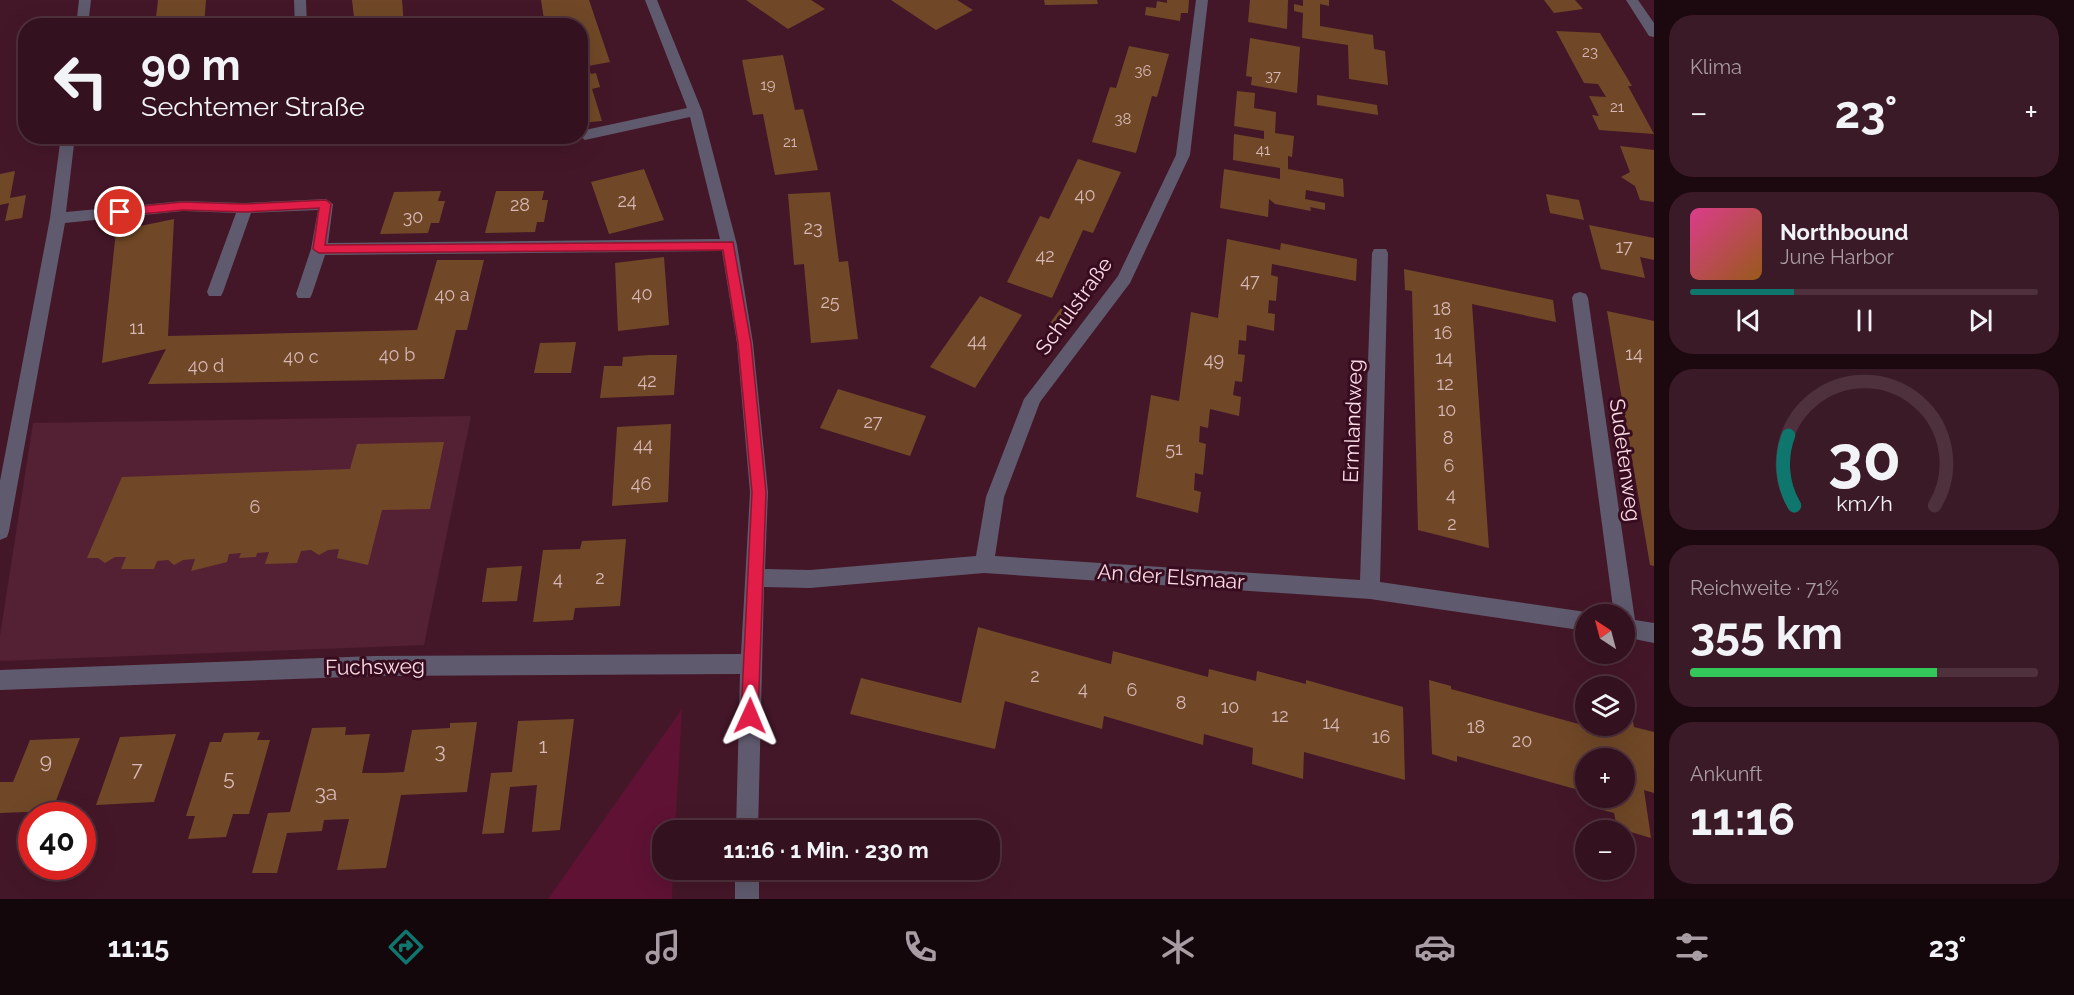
<!DOCTYPE html>
<html lang="de">
<meta charset="utf-8">
<style>
:root{--surface:#33111e;--page:#3b1a27;--text:#f1f3f6;--muted:#a99da4;--line:#4e313c;--accent:#0f766e}
body{margin:0;font-family:Raleway,sans-serif;background:var(--page);color:var(--text);height:100vh;display:flex;flex-direction:column;font-size:22px;white-space:nowrap}
*{box-sizing:border-box;margin:0}
p{font-size:20px;color:var(--muted)}
.icon{flex:none;width:33px;height:33px;fill:none;stroke:currentColor;stroke-width:2;stroke-linecap:round;stroke-linejoin:round}
.map{position:relative;flex:1;overflow:hidden}
.sheet{display:flex;flex-direction:column;gap:15px;padding:15px;background:#1c0910;width:420px}
.sheet>*{flex:none}
.hud{position:absolute;left:18px;top:18px;width:570px;height:126px;border-radius:24px;box-shadow:0 6px 24px #0002,0 0 0 2px var(--line);background:#33111e;color:var(--text);overflow:hidden}
.needle{width:39px;rotate:324deg}
.tools{position:absolute;left:1575px;top:604px;display:grid;gap:12px}
.tools a{display:grid;place-items:center;width:60px;height:60px;border-radius:50%;background:var(--surface);box-shadow:0 6px 24px #0002,0 0 0 2px var(--line);font-size:30px}
.speed{position:absolute;left:18px;top:802px;display:flex;gap:12px;font-size:30px;font-weight:700;text-align:center}
.speed>*{display:grid;place-content:center;width:78px;height:78px;border-radius:50%;background:var(--surface);box-shadow:0 6px 24px #0002,0 0 0 2px var(--line);line-height:1}
.speed .limit{border:9px solid #d22;background:#fff;color:#111}
.pin{position:absolute;display:grid;place-items:center;width:51px;height:51px;color:#fff;margin:-26px;border:3px solid #fff;border-radius:50%;box-shadow:0 2px 6px #0007}
.me{position:absolute;width:66px;margin:-33px;rotate:1deg;stroke-linejoin:round;filter:drop-shadow(0 0 4px #0008)}
.turn{display:flex;align-items:center;gap:21px;height:126px;padding:0 24px;font-size:27px}
.turn .icon{width:78px;height:78px;stroke-width:2.5}
.turn b{display:block;font-size:42px;line-height:51px}
.big{font-size:45px;font-weight:700;line-height:1.1}
.sheet .card{flex:1;display:flex;flex-direction:column;justify-content:center;gap:9px;min-width:0;padding:0 21px;border-radius:24px;background:var(--page)}
.sheet .dial{align-items:center;gap:0}
.dial svg{height:156px;overflow:visible;fill:none;stroke:var(--line);stroke-width:7;stroke-linecap:round;text-anchor:middle}
.dial text{fill:var(--text);stroke:none}
.song{display:flex;align-items:center;gap:18px}
.cover{width:72px;height:72px;border-radius:9px;background:linear-gradient(135deg,hsl(330 70% 55%),hsl(30 70% 35%))}
.played{height:6px;border-radius:3px;background:linear-gradient(90deg,var(--accent) 30%,var(--line) 30%)}
.keys{display:flex;justify-content:space-around;direction:ltr}
.heat{display:flex;justify-content:space-between;align-items:center;font-size:33px;direction:ltr}
.charge{height:9px;border-radius:4px;background:linear-gradient(90deg,#34c759 71%,var(--line) 0)}
.trip{position:absolute;left:652px;top:820px;width:348px;height:60px;border-radius:24px;background:var(--surface);box-shadow:0 6px 24px #0002,0 0 0 2px var(--line);font-weight:700;line-height:60px;text-align:center}
.menu{display:flex;height:96px;justify-content:space-around;align-items:center;background:#14070c;color:var(--muted)}
.menu .icon{width:42px;height:42px}
.menu .active{color:var(--accent)}
.menu b{font-size:27px;color:var(--text)}
main{display:flex;flex:1;min-height:0}
.map>svg:first-child{display:block}
</style>
<main>
<div class="map">
<svg width="1654" height="899" viewBox="0 0 1654 899">
<rect width="100%" height="100%" fill="#441728"/>
<!-- built -->
<path fill="#542134" d="M471 416 424 645 0 661V636L33 423Z"/>
<!-- green -->
<path fill="#5f1234" d="M682 709 675 831H663V870H673L672 899H548Z"/>
<!-- building -->
<path fill="#704827" d="M158 0H206L204 26H155Z
M352 0H402L404 26H355Z
M541 0H589L610 62 588 66 591 74 596 73 600 87 592 89 602 121 580 123V26H545Z
M746 0H811L825 9 788 29Z
M891 0H957L973 10 936 30Z
M1044 0H1097L1098 4 1045 5Z
M1167 0H1189L1188 13H1181L1180 21 1145 15 1146 7 1156 8 1157 1 1167 3Z
M1250 0H1288L1287 29 1248 22Z
M1303 0H1329V6L1320 4V26L1373 35 1374 49 1385 51 1388 85 1349 79 1348 45 1302 38 1303 13 1294 11V4L1303 6Z
M1544 0H1575L1583 9 1554 13Z
M1556 31 1600 33 1632 86H1628L1654 134 1599 130 1592 115 1599 116 1589 96 1606 97 1598 84 1584 83Z
M1250 38 1300 47 1297 93 1251 85 1252 77 1246 76Z
M1129 46 1169 54 1157 97 1152 96 1136 153 1092 142 1110 87 1116 88Z
M783 55 795 110 803 109 818 170 775 175 763 114 753 115 742 60Z
M1237 91 1255 93 1254 108 1276 112 1275 133 1294 136 1292 157 1288 156V169L1343 179 1344 197 1306 190 1305 199 1325 203V210L1310 207 1311 211 1275 204 1269 199 1268 217 1220 208 1224 169 1280 179V168L1233 160 1234 134 1264 139V131L1234 126Z
M1317 95 1377 105 1378 115 1317 105Z
M135 136H160V138L134 145Z
M205 136H247V138L205 146Z
M252 136H275V138L251 142Z
M288 136H326V138L288 145Z
M370 136H407V138L371 145Z
M453 136H487V138L454 144Z
M1620 146 1654 150V202L1640 200 1635 186 1621 177 1630 172Z
M1078 159 1121 172 1093 233 1083 230 1052 298 1007 282 1040 216 1049 219Z
M644 169 664 220 609 234 591 182Z
M15 171 10 198 26 195 22 218 5 221 9 203 0 205V174Z
M441 191 438 201H445L439 223H431L428 233 380 234 394 192Z
M496 191H544L542 200H548L544 222H537L535 232 485 233Z
M830 192 839 262 848 261 858 339 811 343 804 264 794 265 788 194Z
M1546 194 1579 200 1584 220 1550 213Z
M174 219 168 336 417 330 437 260H484L467 330H456L444 379 148 384 166 349 102 363 116 231Z
M1589 225 1654 238V260L1640 257 1645 278 1601 269Z
M1227 239 1280 250 1281 243 1357 259 1356 281 1272 264 1271 275 1278 277 1276 301 1269 300 1268 313 1275 314 1274 331 1247 325 1246 341 1239 340 1238 354 1245 355 1242 382 1235 381 1233 395 1241 397 1239 416 1210 409 1208 428 1200 426 1199 442 1206 444 1203 475 1195 473 1194 490 1201 492 1198 513 1136 497 1151 395 1179 401 1191 312 1218 318Z
M664 257 669 325 618 331 615 263Z
M1404 269 1553 300 1556 322 1472 304 1489 548 1418 530 1412 291 1405 290Z
M980 296 1022 315 975 388 930 367Z
M1061 308 1071 312 1059 328 1050 323Z
M1607 311 1654 321V566L1650 565Z
M576 342 571 373H534L540 343Z
M649 355H677L674 395 600 398 604 366H622L623 357Z
M838 389 926 416 910 456 820 428Z
M671 424 668 502 612 506 617 427Z
M444 442 430 509 382 510 368 565 337 558 339 549 328 550 319 555 311 550 301 551 297 563 265 564 269 552 257 553 256 557 239 558 241 553 229 554 227 562 191 571 195 559 183 560 174 565 168 560 157 561 154 569H121L126 557H115L105 563 98 558H87L122 477 350 469 357 444Z
M626 539 620 606 575 608 573 620 533 622 543 550 580 549 582 541Z
M522 566 517 601 482 602 487 568Z
M978 627 1111 664 1113 651 1208 677 1209 669 1256 681 1257 671 1306 684V680L1403 707 1405 780 1304 752 1303 779 1252 764 1253 748 1204 734 1203 745 1104 716 1102 729 1005 701 995 749 850 714 861 678 961 703Z
M1429 680 1451 686V689L1586 726H1624V714L1632 716 1634 727 1654 732V793L1644 790 1651 838 1617 828 1614 813 1599 809 1597 798H1624V759H1586V792L1457 756V762L1432 754Z
M574 719 560 830 532 832 537 785 510 787 504 833 482 834 491 773 512 772 518 721Z
M477 722 467 792 401 795 386 868 337 870 349 819 324 820 322 831 287 833 277 873H252L268 813 290 812 312 728 346 727 345 735 370 734 362 773H383L404 772 412 730 450 728V723Z
M260 732 257 740H270L249 814H233L226 837 188 839 195 816H186L210 742H221L224 733Z
M176 734 154 802 96 805 120 737Z
M80 738 52 811 0 813V782H13L30 740Z"/>
<g fill="none" stroke-linecap="round" stroke-linejoin="round">
<!-- minor -->
<path fill="#605a6e" fill-rule="evenodd" d="M79 0H91L88 26H76Z
M294 0H306L307 26H295Z
M645 0H657L702 111 737 245 753 343 768 492 765 569 810 570 976 556 986 497 1024 399 1118 276 1176 155 1196 0H1208L1190 155 1130 283 1040 402 1004 497 995 556 1360 580 1372 253 1374 249H1386L1388 253 1380 582 1586 612 1592 615H1586V631L1370 599 984 573 810 588 764 587 758 831H736L740 674 375 676 0 690V670L375 656 741 654 750 492 737 343 722 251 325 255 312 294 310 298H298L296 294 311 249 318 210 251 213 223 292 221 296H209L207 292 236 213 183 211 65 223 9 531 7 537 0 540V481L50 218 61 136H75L66 212 183 201 245 203 326 199 333 204 328 243 720 239 690 117 585 140 579 136 580 132 585 130 687 108Z
M1626 0H1638L1654 23V37L1649 36Z
M1580 292 1586 294 1588 298 1635 620 1654 623V643L1624 637V615H1614L1572 298 1574 294Z
M735 870H759V899H735Z"/>
</g>
<!-- route -->
<path fill="#e11d48" stroke="#92132f" stroke-width="1.5" d="M326 200 331 204 325 245 733 242 751 343 766 492 758 716 755 722 750 724 744 722 741 716 752 492 738 343 723 250 319 253 313 249 319 208 245 212 183 210 120 216 115 212 120 208 183 202 245 204Z"/>
<g text-anchor="middle" stroke-width="6" stroke-linejoin="round" paint-order="stroke">
<!-- far-number labels -->
<g font-size="15" fill="#d8b7b6">
<text x="1590" y="57">23</text>
<text x="1143" y="76">36</text>
<text x="1273" y="81">37</text>
<text x="768" y="90">19</text>
<text x="1617" y="112">21</text>
<text x="1123" y="124">38</text>
<text x="790" y="147">21</text>
<text x="1263" y="155">41</text>
</g>
<!-- number labels -->
<g font-size="18" fill="#d8b7b6">
<text x="1085" y="201">40</text>
<text x="627" y="207">24</text>
<text x="520" y="211">28</text>
<text x="413" y="223">30</text>
<text x="813" y="234">23</text>
<text x="1624" y="253">17</text>
<text x="1045" y="262">42</text>
<text x="1250" y="287">47</text>
<text x="642" y="300">40</text>
<text x="452" y="301">40 a</text>
<text x="830" y="308">25</text>
<text x="1442" y="315">18</text>
<text x="137" y="334">11</text>
<text x="1443" y="339">16</text>
<text x="977" y="347">44</text>
<text x="1634" y="360">14</text>
<text x="397" y="361">40 b</text>
<text x="301" y="363">40 c</text>
<text x="1444" y="364">14</text>
<text x="1214" y="366">49</text>
<text x="206" y="372">40 d</text>
<text x="647" y="387">42</text>
<text x="1445" y="390">12</text>
<text x="1447" y="416">10</text>
<text x="873" y="428">27</text>
<text x="1448" y="444">8</text>
<text x="643" y="451">44</text>
<text x="1174" y="455">51</text>
<text x="1449" y="472">6</text>
<text x="641" y="490">46</text>
<text x="1451" y="501">4</text>
<text x="255" y="513">6</text>
<text x="1452" y="530">2</text>
<text x="600" y="584">2</text>
<text x="558" y="585">4</text>
<text x="1035" y="682">2</text>
<text x="1083" y="695">4</text>
<text x="1132" y="696">6</text>
<text x="1181" y="709">8</text>
<text x="1230" y="713">10</text>
<text x="1280" y="722">12</text>
<text x="1331" y="729">14</text>
<text x="1476" y="733">18</text>
<text x="1381" y="743">16</text>
<text x="1522" y="747">20</text>
</g>
<!-- street labels -->
<g font-size="21" fill="#fbdce5" stroke="#380c1f">
<text transform="translate(1074 306) rotate(-54)" y="7">Schulstraße</text>
<text transform="translate(1353 421) rotate(-88)" y="7">Ermlandweg</text>
<text transform="translate(1625 460) rotate(82)" y="7">Sudetenweg</text>
<text transform="translate(1171 577) rotate(4)" y="7">An der Elsmaar</text>
<text transform="translate(375 667) rotate(-1)" y="7">Fuchsweg</text>
</g>
<!-- near-number labels -->
<g font-size="21" fill="#d8b7b6">
<text x="543" y="753">1</text>
<text x="440" y="758">3</text>
<text x="46" y="768">9</text>
<text x="137" y="776">7</text>
<text x="229" y="785">5</text>
<text x="326" y="800">3a</text>
</g>
</g>
</svg>
<div class="tools">
<a><svg class="needle" viewBox="-14 -14 28 28"><path d="M0-13l5 13h-10z" fill="#e53935"/><path d="M0 13l5-13h-10z" fill="#a99da4"/></svg></a>
<a><svg class="icon" aria-label="layers" viewBox="0 0 24 24"><path d="M12 4l9 5-9 5-9-5zM3 14l9 5 9-5"/></svg></a>
<a>+</a>
<a>−</a>
</div>
<div class="speed"><div class="limit">40</div></div>
<div class="pin" style="left:120px;top:212px;background:#d93025"><svg class="icon" aria-label="arrive" viewBox="0 0 24 24"><path d="M6 21V4h12l-3 4 3 4H6"/></svg></div>
<svg class="me" style="left:750px;top:716px" viewBox="-20 -20 40 40"><path d="M0-17L14 15 0 8-14 15z" fill="#e11d48" stroke="#fff" stroke-width="4"/></svg>
<div class="trip">11:16 · 1 Min. · 230 m</div>
<div class="hud">
<div class="turn"><svg class="icon" aria-label="left" viewBox="0 0 24 24"><path d="M17 20v-9H6M10 6l-5 5 5 5"/></svg><div><b>90 m</b>Sechtemer Straße</div></div>
</div>
</div>
<section class="sheet">
<div class="card"><p>Klima</p>
<div class="heat"><a>−</a><b class="big">23°</b><a>+</a></div>
</div>
<div class="card">
<div class="song"><i class="cover"></i><div><b>Northbound</b><p>June Harbor</p></div></div>
<div class="played"></div>
<div class="keys"><svg class="icon" aria-label="previous" viewBox="0 0 24 24"><path d="M18 5L8 12l10 7zM5 5v14"/></svg><svg class="icon" aria-label="pause" viewBox="0 0 24 24"><path d="M8 5v14M16 5v14"/></svg><svg class="icon" aria-label="next" viewBox="0 0 24 24"><path d="M6 5l10 7-10 7zM19 5v14"/></svg></div>
</div>
<div class="card dial"><svg viewBox="0 0 100 80">
<path d="M14 69A42 42 0 1 1 86 69"/>
<path d="M14 69A42 42 0 0 1 11 33" stroke="#0f766e"/>
<text x="50" y="56" font-size="32" font-weight="700">30</text>
<text x="50" y="72" font-size="11">km/h</text>
</svg></div>
<div class="card"><p>Reichweite · 71%</p><b class="big">355 km</b><div class="charge"></div></div>
<div class="card"><p>Ankunft</p><b class="big">11:16</b></div>
</section>
</main>
<nav class="menu">
<b>11:15</b>
<svg class="icon active" aria-label="directions" viewBox="0 0 24 24"><path d="M12 3l9 9-9 9-9-9zM9 14v-3h6M13 9l2 2-2 2"/></svg>
<svg class="icon" aria-label="music" viewBox="0 0 24 24"><path d="M9 18V5l10-2v13"/><circle cx="6" cy="18" r="3"/><circle cx="16" cy="16" r="3"/></svg>
<svg class="icon" aria-label="phone" viewBox="0 0 24 24"><path d="M5 4h4l2 5-3 2q2 4 5 5l2-3 5 2v4C11 20 4 13 5 4z"/></svg>
<svg class="icon" aria-label="climate" viewBox="0 0 24 24"><path d="M12 3v18M4 7l16 10M4 17L20 7"/></svg>
<svg class="icon" aria-label="car" viewBox="0 0 24 24"><path d="M5 17H2v-5l4-1 3-4h7l3 4 3 1v5h-3M9 17h6M6 11h13"/><circle cx="7" cy="17" r="2"/><circle cx="17" cy="17" r="2"/></svg>
<svg class="icon" aria-label="filters" viewBox="0 0 24 24"><path d="M4 7h16M4 17h16"/><circle cx="9" cy="7" r="2"/><circle cx="15" cy="17" r="2"/></svg>
<b>23°</b>
</nav>
